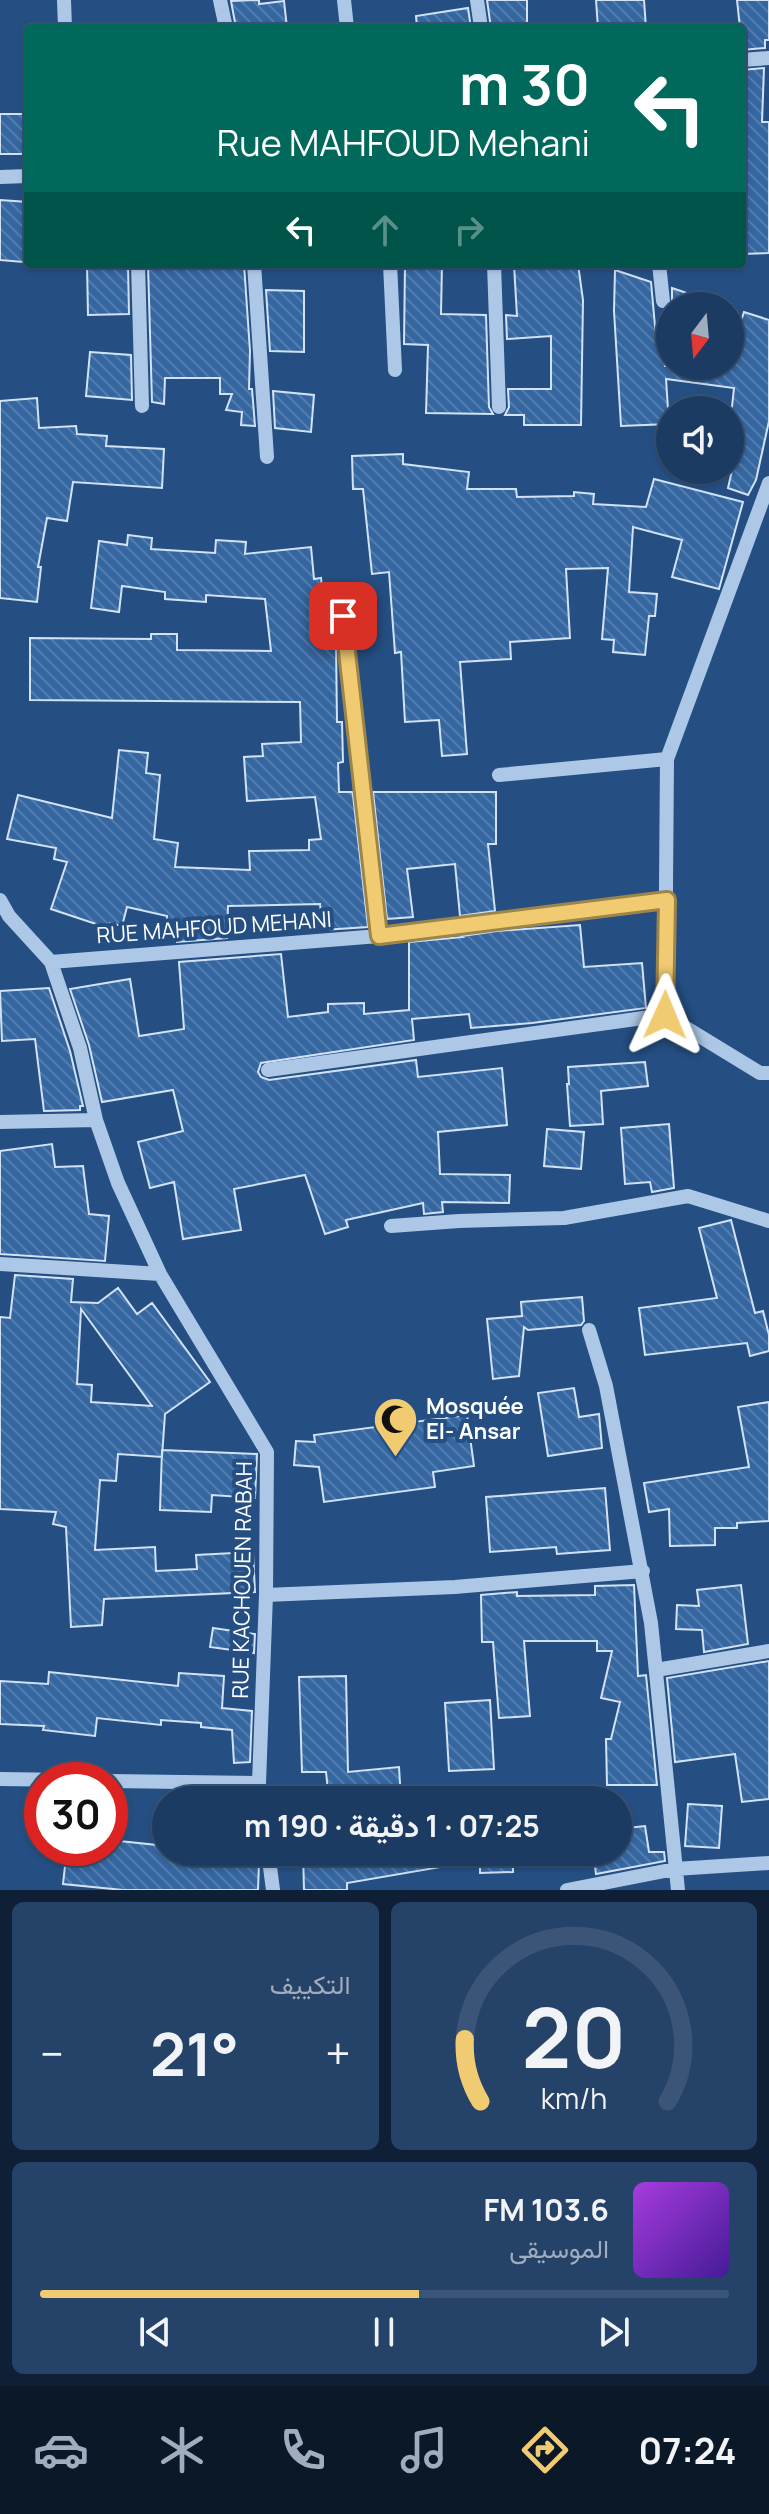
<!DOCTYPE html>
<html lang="ar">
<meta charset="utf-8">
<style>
:root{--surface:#1c3b62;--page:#254268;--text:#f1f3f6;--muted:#a0adbe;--line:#3a5577;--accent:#f1cb71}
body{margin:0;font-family:Manrope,Vazirmatn,sans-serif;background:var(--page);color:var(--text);direction:rtl;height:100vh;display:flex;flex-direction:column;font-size:30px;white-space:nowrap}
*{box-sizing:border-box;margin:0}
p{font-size:26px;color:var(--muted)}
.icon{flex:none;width:44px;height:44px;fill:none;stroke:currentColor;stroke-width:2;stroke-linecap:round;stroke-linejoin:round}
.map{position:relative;height:1890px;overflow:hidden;direction:ltr}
.panel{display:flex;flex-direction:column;gap:12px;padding:12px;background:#0f2036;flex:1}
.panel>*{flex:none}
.top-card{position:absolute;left:24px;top:24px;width:722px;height:244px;border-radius:8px;box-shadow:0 2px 6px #0004,0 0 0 2px var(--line);direction:rtl;background:#00695c;color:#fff;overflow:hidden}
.needle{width:52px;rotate:196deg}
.tools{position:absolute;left:656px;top:292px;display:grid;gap:16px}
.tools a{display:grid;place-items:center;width:88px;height:88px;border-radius:50%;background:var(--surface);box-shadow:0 2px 6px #0004,0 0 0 2px var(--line);font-size:40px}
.speed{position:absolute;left:24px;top:1762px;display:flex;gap:16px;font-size:40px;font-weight:700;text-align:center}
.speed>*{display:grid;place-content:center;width:104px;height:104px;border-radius:50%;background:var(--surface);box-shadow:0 2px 6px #0004,0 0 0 2px var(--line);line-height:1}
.speed .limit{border:12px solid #d22;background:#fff;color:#111}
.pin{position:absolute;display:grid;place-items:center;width:68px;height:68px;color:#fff;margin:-34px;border-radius:16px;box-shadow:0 4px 12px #0006}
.me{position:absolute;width:88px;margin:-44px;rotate:1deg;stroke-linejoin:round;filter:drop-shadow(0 0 6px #0008)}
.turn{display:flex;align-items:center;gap:28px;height:168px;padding:0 24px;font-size:36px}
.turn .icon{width:104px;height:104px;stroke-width:2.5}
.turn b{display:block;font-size:56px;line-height:68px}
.lanes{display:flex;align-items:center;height:76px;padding:0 24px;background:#0003;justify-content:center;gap:40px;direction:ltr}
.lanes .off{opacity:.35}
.big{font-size:60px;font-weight:700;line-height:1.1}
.panel .card{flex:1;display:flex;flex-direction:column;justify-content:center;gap:12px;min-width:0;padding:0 28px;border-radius:12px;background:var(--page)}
.panel .dial{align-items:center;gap:0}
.dial svg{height:208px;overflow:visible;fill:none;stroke:var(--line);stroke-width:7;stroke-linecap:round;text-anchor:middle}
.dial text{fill:var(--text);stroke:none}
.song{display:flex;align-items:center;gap:24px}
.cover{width:96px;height:96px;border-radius:12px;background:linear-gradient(135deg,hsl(280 70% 55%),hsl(260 70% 35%))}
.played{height:8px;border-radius:4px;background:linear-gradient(90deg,var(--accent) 55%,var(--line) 55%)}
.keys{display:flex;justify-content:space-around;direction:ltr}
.heat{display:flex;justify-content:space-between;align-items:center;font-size:44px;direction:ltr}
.panel .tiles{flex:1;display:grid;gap:12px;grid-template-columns:1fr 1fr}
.card:last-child{grid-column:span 2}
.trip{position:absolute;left:152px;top:1786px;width:480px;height:80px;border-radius:40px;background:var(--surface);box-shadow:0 2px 6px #0004,0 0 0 2px var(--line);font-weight:700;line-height:80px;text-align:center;direction:rtl}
.tab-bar{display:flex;height:128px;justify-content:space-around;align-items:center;background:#0b1827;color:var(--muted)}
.tab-bar .icon{width:56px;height:56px}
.tab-bar .selected{color:var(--accent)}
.tab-bar b{font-size:36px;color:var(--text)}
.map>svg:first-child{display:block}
</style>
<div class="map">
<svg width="769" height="1890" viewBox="0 0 769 1890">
<defs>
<pattern id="building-back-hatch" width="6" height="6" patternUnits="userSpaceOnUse" patternTransform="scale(2)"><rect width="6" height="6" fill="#3566a0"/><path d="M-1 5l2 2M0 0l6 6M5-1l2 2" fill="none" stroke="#537dae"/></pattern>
</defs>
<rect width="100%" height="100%" fill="#254f83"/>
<!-- building -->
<path fill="url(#building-back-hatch)" stroke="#d1e2f6" stroke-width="2" fill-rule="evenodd" d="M259 0V4L284 1 287 28H236L231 1Z
M487 0H527V28H491Z
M596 0H644L646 28H598Z
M737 0H769V40H765V48L742 50V28H740Z
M468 8 471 28H417L416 16Z
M764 68 762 122H769V253L742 254V70Z
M0 114H28V154H0Z
M0 200 28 202 23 262 0 260Z
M87 264H128L129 314 88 315Z
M148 264H244L250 351 249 389H252L255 426 241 425 242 412 226 410 232 394H220V378H165L164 404 152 402Z
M405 264H442L441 314 486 315 489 407 493 414 426 413 428 345 404 344Z
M578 264 583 300 581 425H524V415H505L509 407 508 389H551V336L507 339 506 315 517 316 514 265Z
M615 270 651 282 657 348H664L665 366H730V354L744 312 769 320V421L756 480 748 495 728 488 742 426 730 425 734 388 666 379 669 424 621 426 614 311Z
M672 288 713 302V306H672Z
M266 290 304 291V352L270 351Z
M90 352 131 355 132 400 86 396Z
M273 391 314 395 311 432 275 428Z
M37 398 39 428 76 426 77 434 107 436 106 446 164 449 162 488 73 482 67 521 47 518 38 567H41L37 602 0 598V401Z
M403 454V464L469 472 467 489H516L517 497 574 496V492L594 494 593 504 646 507 654 479 743 502 719 589 672 577 682 540 633 527 629 592 657 594 655 616H649L645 655 613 652 614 640 602 639 608 568 566 569 570 638 510 642 511 659 460 662 467 754 442 756 439 720 405 722 401 652 395 653 389 572 372 574 363 489H353L352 456Z
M128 535 152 538 151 549 215 553 216 540 246 542 245 554 311 547 314 579 321 578 328 646 336 645 337 722H342L343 762 338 763 339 792H352L353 795 368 927 323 930 320 904 228 906 227 938 177 942V937L166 936 167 916 127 907 122 926 110 923 108 928 51 909 67 862 54 859 56 848 7 839 18 795 112 818 119 750 148 753 146 773 160 775 154 839 178 843 175 867 250 870 249 851 309 850V840L321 839 315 797 247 801 244 757 263 756 262 744 301 742 300 702 30 700V638L151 639V634H177V650L271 651 265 599 206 595V602L165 599V592L122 586 119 612 91 608 99 541 127 545Z
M373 792H496V844H488L495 911 460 916 455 864 407 869 413 917 387 919Z
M580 925 584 967 642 963 646 1008 532 1023 471 1028 469 1014 412 1019 414 1040 261 1063 258 1072 261 1077 269 1080 416 1060 418 1077 502 1068 507 1125 438 1132 440 1174 510 1175 509 1203 442 1202 443 1212 424 1214 423 1203 346 1220 348 1227 325 1234 305 1175 234 1189 241 1230 183 1239 174 1182 150 1188 138 1142 183 1131 173 1090 102 1102 89 1045 70 989 130 979 139 1036 184 1029 179 962 281 954 288 1017 328 1012V1004L364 1003V1014L409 1010V942L463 937 462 936 497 931Z
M49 988 70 1051 83 1106H80V1110L44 1111 35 1039 2 1041 0 991Z
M645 1062 648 1086 601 1091 603 1124 570 1126 567 1084H569L568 1067Z
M669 1124 674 1188 652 1192 650 1182 625 1184 621 1128Z
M547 1129 584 1132 581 1169 544 1166Z
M52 1144 55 1167 83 1166 89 1214 109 1216 105 1261 0 1254V1151Z
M731 1220 755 1313 763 1311 769 1335V1351L750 1356 747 1343 645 1355 639 1308 717 1298 699 1228Z
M15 1275 73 1279 71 1302 98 1303 118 1288 137 1314 152 1303 210 1382 165 1414 162 1457 118 1454 116 1481 100 1480 95 1550 155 1547 156 1571 197 1569 196 1555 253 1552 255 1592 104 1599 102 1625 71 1627 66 1527 53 1524 56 1512 0 1509V1317L10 1318ZM81 1309 152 1406H153L91 1402 92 1385 77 1384Z
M582 1297 584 1321 581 1325 528 1330 524 1327 519 1376 493 1379 487 1319 522 1316 521 1302Z
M574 1388 579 1417 599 1414 602 1448 548 1456 538 1393Z
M769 1402V1521L737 1523V1528H715V1545L670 1546 669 1509 649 1512 644 1483 749 1467 738 1407Z
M467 1415 474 1466 433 1472 435 1487 324 1502 319 1467 294 1465 296 1441 315 1442 314 1435Z
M162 1450 257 1454 255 1498 212 1495 211 1512 160 1510Z
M605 1488 610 1550 557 1554 556 1547 490 1552 486 1497Z
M634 1585 638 1676 646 1675 657 1785H607L606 1739H611L620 1702 601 1698 612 1651H597V1641H524L530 1716 499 1718 493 1642H482L481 1595 517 1592V1596L595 1595V1586Z
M741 1585 748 1644 704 1652 702 1630 676 1629 677 1605 699 1606 697 1590Z
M213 1628 255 1634 254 1653 210 1647Z
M769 1661V1799L742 1802 735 1754 675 1762 667 1678Z
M49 1672 178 1686 179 1673 224 1676 222 1708 252 1711 250 1762 234 1763 232 1730 201 1727V1723L161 1720V1725L97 1718 95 1736 43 1730 44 1726 0 1724V1681L48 1684Z
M346 1676 348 1772 399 1767 401 1800H329L326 1772H302L299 1677Z
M490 1700 494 1769 449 1771 445 1703Z
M688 1804 722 1806 719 1848 685 1846Z
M645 1826 649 1852H664L665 1861 596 1874 593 1852H618V1829Z
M110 1840 166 1846V1852H186L185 1855 259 1863 258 1890H123L63 1884 67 1848H110Z
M303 1852H464V1863L347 1883V1890H304Z
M480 1852H513V1872L480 1873Z"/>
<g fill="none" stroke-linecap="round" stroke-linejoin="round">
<!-- minor -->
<path stroke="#adc8e7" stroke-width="14" d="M64 0 65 28
M220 0 226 28
M344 0 347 28
M477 0 481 28
M742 60 769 58
M0 177 28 176
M138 264 142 406
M254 264 267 457
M390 264 395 370
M494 264 499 407
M659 264 663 301
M343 616 379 936
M499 775 667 759
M0 900 9 916 51 962 80 1048 96 1120 118 1183 160 1274 267 1452 266 1595 259 1783 261 1800
M51 962 379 936 667 900
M665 1015 667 759 769 483
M268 1070 665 1015 760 1073H769
M0 1122 96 1120
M391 1226 459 1221 564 1218 688 1196 769 1221
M0 1264 160 1274
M589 1330 606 1386 651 1623 678 1890
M266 1595 455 1587 643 1571
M656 1670 769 1651
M0 1779 72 1780
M110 1781 259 1783
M268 1852 273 1890
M567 1890 675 1869 769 1863"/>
</g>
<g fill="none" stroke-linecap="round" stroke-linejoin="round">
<defs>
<path id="route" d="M343 616 379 936 667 900 665 1015"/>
</defs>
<!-- route casing -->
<use href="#route" stroke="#9d8449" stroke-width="20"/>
<!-- route -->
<use href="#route" stroke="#f1cb71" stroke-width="14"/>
</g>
<!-- icons -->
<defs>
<symbol id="mosque-pin" viewBox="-11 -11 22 30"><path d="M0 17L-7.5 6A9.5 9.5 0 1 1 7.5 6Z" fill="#f1cb71" stroke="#254f83"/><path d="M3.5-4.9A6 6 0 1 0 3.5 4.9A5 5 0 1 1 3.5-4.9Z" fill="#111"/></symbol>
</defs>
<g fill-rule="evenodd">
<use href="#mosque-pin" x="370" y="1394" width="51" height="69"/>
</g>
<g text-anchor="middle" stroke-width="8" stroke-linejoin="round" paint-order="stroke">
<!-- street labels -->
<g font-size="22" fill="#fff" stroke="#254f83">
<text transform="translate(214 927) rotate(-4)" y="8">RUE MAHFOUD MEHANI</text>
<text transform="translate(242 1580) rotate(-89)" y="8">RUE KACHOUEN RABAH</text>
</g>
<!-- poi labels -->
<g font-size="22" font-weight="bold" fill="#fff" stroke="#254f83" text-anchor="start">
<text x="426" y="1414">Mosquée<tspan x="426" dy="25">El- Ansar</tspan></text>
</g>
</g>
</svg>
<div class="tools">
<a><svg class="needle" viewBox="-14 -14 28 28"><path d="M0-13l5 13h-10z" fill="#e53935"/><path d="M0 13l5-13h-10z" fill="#a0adbe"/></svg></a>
<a><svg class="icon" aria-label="sound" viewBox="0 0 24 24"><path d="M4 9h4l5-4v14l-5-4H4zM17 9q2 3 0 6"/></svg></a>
</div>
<div class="speed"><div class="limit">30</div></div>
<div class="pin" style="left:343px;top:616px;background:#d93025"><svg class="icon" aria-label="arrive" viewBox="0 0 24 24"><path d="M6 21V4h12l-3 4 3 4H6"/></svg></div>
<svg class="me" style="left:665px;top:1015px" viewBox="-20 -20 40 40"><path d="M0-17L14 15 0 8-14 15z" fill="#f1cb71" stroke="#fff" stroke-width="4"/></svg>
<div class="trip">07:25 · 1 دقيقة · 190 m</div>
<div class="top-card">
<div class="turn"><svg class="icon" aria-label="left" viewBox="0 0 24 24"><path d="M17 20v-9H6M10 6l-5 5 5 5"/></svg><div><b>30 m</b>Rue MAHFOUD Mehani</div></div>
<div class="lanes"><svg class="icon" aria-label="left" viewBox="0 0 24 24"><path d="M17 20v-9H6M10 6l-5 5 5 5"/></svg><svg class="icon off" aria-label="ahead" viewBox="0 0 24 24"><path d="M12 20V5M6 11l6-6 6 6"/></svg><svg class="icon off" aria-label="right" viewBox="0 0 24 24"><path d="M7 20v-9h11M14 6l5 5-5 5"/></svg></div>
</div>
</div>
<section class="panel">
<div class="tiles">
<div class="card dial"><svg viewBox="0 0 100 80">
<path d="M14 69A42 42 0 1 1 86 69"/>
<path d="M14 69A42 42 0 0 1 8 45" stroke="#f1cb71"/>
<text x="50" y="56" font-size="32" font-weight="700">20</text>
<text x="50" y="72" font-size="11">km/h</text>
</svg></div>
<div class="card"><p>التكييف</p>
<div class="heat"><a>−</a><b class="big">21°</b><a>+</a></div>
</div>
<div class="card">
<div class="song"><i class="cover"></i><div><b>103.6 FM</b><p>الموسيقى</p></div></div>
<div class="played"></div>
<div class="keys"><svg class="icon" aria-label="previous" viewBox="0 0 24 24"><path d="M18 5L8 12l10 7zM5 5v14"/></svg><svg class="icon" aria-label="pause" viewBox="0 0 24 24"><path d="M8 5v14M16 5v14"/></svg><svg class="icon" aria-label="next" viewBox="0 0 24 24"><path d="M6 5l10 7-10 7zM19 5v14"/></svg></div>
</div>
</div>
</section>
<nav class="tab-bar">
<b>07:24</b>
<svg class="icon selected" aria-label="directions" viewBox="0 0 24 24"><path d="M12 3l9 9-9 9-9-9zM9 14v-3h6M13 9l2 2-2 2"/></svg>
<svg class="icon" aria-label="music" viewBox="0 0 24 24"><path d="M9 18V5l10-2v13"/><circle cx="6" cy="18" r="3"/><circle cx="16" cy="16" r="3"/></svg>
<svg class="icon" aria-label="phone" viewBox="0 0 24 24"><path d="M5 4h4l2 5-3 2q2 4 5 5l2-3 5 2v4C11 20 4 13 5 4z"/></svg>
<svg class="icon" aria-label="climate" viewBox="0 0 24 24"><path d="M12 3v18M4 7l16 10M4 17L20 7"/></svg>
<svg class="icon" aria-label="car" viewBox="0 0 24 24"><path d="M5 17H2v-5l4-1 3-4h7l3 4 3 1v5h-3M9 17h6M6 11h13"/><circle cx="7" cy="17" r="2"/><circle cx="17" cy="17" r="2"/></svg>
</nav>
